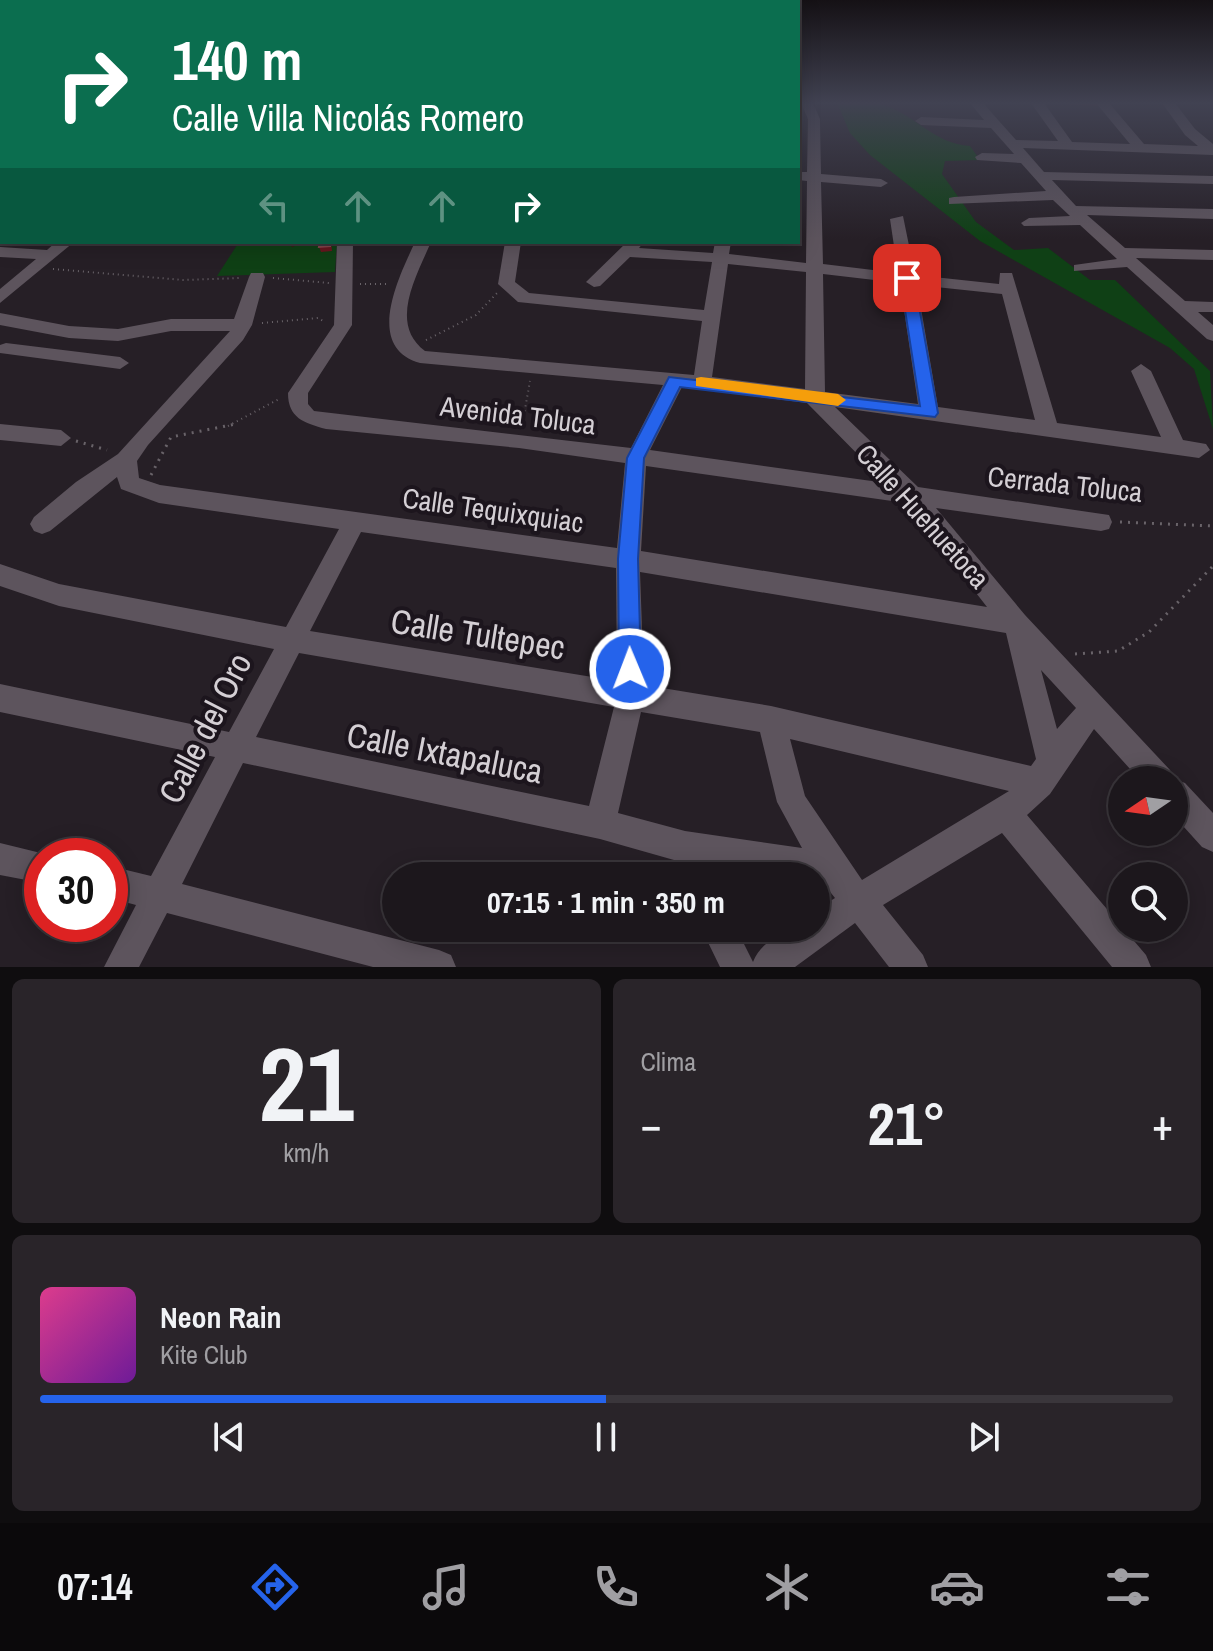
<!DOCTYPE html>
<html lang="es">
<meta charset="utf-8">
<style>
:root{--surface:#1c171c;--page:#292429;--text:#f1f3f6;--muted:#a09fa3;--line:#3a363b;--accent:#2563eb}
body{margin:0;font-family:"Archivo Narrow",sans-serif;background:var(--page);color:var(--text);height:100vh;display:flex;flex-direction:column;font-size:30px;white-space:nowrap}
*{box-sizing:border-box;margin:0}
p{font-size:26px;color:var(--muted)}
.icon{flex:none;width:44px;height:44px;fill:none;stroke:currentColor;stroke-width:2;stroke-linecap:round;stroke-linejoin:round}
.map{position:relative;height:967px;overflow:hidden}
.side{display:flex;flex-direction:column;gap:12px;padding:12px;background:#0f0d0f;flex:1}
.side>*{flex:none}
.top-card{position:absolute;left:0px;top:0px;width:800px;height:244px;box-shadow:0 4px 20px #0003,0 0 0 2px var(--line);background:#0b6e4f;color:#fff;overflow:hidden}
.needle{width:52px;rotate:257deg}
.tools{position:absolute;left:1108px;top:766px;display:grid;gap:16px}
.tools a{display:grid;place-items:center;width:80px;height:80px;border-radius:50%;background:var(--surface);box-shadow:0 4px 20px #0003,0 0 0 2px var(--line);font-size:40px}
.speed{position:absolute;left:24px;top:838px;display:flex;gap:16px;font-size:40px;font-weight:700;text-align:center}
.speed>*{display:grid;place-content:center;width:104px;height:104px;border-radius:50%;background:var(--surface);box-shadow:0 4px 20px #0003,0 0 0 2px var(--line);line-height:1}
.speed .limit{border:12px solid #d22;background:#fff;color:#111}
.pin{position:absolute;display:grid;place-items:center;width:68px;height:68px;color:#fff;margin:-34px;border-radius:16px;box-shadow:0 4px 12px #0006}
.me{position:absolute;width:88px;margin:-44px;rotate:359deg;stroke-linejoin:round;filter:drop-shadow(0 0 6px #0008)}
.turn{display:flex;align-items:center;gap:28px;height:168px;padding:0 40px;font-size:36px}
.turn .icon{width:104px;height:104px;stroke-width:2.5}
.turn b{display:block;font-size:56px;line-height:68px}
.lanes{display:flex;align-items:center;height:76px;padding:0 40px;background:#0003;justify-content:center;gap:40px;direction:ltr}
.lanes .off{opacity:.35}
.big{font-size:60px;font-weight:700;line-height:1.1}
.side .tile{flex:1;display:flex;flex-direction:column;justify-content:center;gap:12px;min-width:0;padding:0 28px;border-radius:12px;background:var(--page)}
.side .dial{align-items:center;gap:0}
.dial b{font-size:104px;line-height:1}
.song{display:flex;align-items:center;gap:24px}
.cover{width:96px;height:96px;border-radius:12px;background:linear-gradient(135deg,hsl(330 70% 55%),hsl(280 70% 35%))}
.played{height:8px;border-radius:4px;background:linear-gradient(90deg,var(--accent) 50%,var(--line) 50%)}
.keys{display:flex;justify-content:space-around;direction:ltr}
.heat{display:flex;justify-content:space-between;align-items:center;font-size:44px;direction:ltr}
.side .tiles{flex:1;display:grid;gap:12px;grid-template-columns:1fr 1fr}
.tile:last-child{grid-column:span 2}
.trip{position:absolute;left:382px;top:862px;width:448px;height:80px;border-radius:40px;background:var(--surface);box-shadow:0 4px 20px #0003,0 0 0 2px var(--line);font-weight:700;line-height:80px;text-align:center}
.menu{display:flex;height:128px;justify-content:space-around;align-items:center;background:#0b090b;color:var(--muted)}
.menu .icon{width:56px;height:56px}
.menu .current{color:var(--accent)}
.menu b{font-size:36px;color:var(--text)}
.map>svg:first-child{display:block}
</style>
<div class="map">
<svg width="1213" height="967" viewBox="0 0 1213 967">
<rect width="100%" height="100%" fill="#261f26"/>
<!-- green -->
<path fill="#0f4015" d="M837 103C852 103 869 101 883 105 916 115 934 144 970 146L980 160 945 161 942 174 976 222 1014 250 1048 248 1090 280H1115L1210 371 1213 429 1194 369 1170 348 980 241 870 155 850 133Z
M239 242H337L335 272 217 276Z"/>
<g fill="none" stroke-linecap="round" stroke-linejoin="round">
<!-- path-far1 -->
<path stroke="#696369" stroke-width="2" stroke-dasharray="1 4" stroke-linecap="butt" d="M53 269 183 280 241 278
M273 278 329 283
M360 284H389
M262 323 318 318 325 322
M426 340 476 315 498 292
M228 426 279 399
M522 426 530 381"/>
<!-- path -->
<path stroke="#696369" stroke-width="3" stroke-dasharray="2 6" stroke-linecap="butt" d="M521 429 522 424
M76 441 107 450
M151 475 171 437 236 424
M1120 522 1213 526
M1075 654 1118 651 1149 632 1213 566"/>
<!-- minor -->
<path fill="#5d545d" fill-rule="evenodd" d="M801 103H813L820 119 821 174 881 179 888 183 881 187 821 182 823 264 898 273 890 219 903 216 915 275 999 284 1000 273H1012L1057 423 1161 437 1131 371 1141 364 1151 371 1183 440 1206 444 1210 450 1199 458 835 407 918 487 1109 515 1112 522 1109 529 1101 531 936 508 1025 615 1170 770 1174 779 1185 783 1213 813V852L1202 847 1174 816V780H1140L1094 729 1050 794 1027 815 1146 955 1151 967H1112L1002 833 883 905 923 955 928 967H889L855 923 795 967H720L701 928H736L753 962C763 937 792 928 816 928V910L835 898 823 883 816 882V876H777L709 866 713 876H681L674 860 600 839 243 763 182 884 439 950 451 955 456 967H373L167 913 139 967H104L136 905 110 898V866L151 876 215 757 0 712V684L229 732 274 649 59 606 0 586V564L59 584 286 627 339 529 159 503 121 489 117 477 50 531 42 534 34 531 30 524 34 517 76 482 118 454 230 331H171L118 341 69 338 0 325V313L69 326 118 329 171 319H234L249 277 251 273H263L265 277 252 325 243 340 148 445 137 461 139 478 160 485 617 548 625 463 519 448 326 429C304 423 288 418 288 393L334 325 337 242H353L352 325 308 393V404L314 411 631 448 663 385 420 363C363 347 400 275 415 242H431C417 275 388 324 425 351L694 375 702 321 518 302 498 284 505 242H521L515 282 529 293 704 310 712 262 630 257 600 286 594 287 586 282 627 242H644L639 248 713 253 715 242H731L729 254 806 263 807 181 798 180V172H807L808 119ZM728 264 806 272 805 389 712 377ZM823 274 900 283 918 404 825 392ZM917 285 1002 294 1035 420 938 407ZM682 387 807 403 886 483 650 450ZM646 466 906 503 987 607 641 551ZM361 532 616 568 617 681 310 631ZM640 572 1006 633 1036 759 1031 766 771 706 644 685ZM299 653 614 707 589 806 256 737ZM1041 670 1076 708 1057 729ZM641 712 760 732 777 802 802 848 685 831 618 813ZM790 739 1009 791 862 880 805 796Z
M970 103H983L1016 140 1058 141 1031 103H1044L1072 142 1130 144 1096 103H1109L1144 144 1198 146 1185 135 1162 103H1175L1195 129 1213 144V155L1023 148 1044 172 1213 176V184L1052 180 1076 206 1213 209V219L1087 215 1125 248 1213 250V260L1136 258 1185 301 1213 302V312H1198L1213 325V341L1207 339 1127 267 1074 271V265L1117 259 1080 225 1024 226 1021 223 1029 218 1070 216 1053 200 949 204V198L954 197 1046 191 1021 163 977 160 975 157 982 153 1014 154 991 128 921 125 915 121 921 117 984 120Z
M2 105V114L0 115V106Z
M0 197H2V205H0Z
M56 242H74L0 303V289L36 259 0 257V247L47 250Z
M6 343 120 357 129 363 120 369 0 353V345Z
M0 424 61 430 71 438 61 446 0 440Z
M0 843 53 856H42V883L0 875Z"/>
</g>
<!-- wall -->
<path fill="#69161f" d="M1048 103H1099L1097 106Z
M320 242H331L332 251 321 252 319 247Z"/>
<!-- shaded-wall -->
<path fill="#491119" d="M2 155V176L0 173V156Z
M290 242H305L292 247Z"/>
<!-- building -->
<path fill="#752a32" stroke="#84444c" stroke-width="2" d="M320 242H330V246L319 247Z"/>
<!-- sky -->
<linearGradient id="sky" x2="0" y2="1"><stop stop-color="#151115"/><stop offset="0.43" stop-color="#414252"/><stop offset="1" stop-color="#414252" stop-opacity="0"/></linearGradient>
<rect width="1213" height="239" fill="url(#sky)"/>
<!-- route -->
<path fill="#2563eb" stroke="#184099" stroke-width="2" d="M907 274 914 278 938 413 935 417 680 387 644 458 638 559 641 669 638 676 630 679 623 676 619 669 618 559 627 458 669 377 920 406 900 278Z"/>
<!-- slow -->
<path fill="#f59e0b" d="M701 377 838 394 846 400 838 406 696 386V378Z"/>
<g text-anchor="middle" stroke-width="8" stroke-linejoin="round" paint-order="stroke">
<!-- street labels -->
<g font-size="28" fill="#d4cfd4" stroke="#1c151d">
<text transform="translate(518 415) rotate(7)" y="10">Avenida Toluca</text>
<text transform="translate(1065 484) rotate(6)" y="10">Cerrada Toluca</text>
<text transform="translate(493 510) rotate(8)" y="10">Calle Tequixquiac</text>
<text transform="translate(923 516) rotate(48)" y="10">Calle Huehuetoca</text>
</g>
<!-- near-street labels -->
<g font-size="34" fill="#d4cfd4" stroke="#1c151d">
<text transform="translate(478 634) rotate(9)" y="12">Calle Tultepec</text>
<text transform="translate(205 728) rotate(-63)" y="12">Calle del Oro</text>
<text transform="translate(445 753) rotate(11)" y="12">Calle Ixtapaluca</text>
</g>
</g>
</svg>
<div class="tools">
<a><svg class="needle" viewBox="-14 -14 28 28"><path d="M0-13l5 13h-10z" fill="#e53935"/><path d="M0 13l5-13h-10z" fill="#a09fa3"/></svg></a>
<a><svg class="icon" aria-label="search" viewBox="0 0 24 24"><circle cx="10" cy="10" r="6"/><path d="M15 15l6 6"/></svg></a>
</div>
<div class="speed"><div class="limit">30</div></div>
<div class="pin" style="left:907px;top:278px;background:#d93025"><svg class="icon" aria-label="arrive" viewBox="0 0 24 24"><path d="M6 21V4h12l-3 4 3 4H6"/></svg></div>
<svg class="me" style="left:630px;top:669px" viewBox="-20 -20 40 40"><circle r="17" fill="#2563eb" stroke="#fff" stroke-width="3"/><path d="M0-11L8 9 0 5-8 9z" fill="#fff"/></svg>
<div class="trip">07:15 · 1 min · 350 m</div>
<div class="top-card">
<div class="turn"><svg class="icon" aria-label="right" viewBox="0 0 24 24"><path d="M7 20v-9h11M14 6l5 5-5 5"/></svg><div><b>140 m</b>Calle Villa Nicolás Romero</div></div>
<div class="lanes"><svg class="icon off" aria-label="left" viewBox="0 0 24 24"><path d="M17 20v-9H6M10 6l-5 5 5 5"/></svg><svg class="icon off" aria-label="ahead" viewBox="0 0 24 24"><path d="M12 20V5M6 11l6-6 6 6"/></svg><svg class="icon off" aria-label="ahead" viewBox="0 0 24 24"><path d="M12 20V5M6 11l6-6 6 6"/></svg><svg class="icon" aria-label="right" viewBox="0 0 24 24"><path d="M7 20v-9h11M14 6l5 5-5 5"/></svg></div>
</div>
</div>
<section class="side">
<div class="tiles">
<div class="tile dial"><b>21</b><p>km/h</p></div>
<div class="tile"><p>Clima</p>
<div class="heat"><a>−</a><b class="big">21°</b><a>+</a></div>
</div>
<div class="tile">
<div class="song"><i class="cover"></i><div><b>Neon Rain</b><p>Kite Club</p></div></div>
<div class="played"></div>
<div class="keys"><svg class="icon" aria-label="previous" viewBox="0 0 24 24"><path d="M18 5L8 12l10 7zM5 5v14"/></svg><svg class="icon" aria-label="pause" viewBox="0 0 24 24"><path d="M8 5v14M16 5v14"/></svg><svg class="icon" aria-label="next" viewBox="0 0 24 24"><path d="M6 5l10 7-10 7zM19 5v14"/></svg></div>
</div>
</div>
</section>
<nav class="menu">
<b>07:14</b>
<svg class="icon current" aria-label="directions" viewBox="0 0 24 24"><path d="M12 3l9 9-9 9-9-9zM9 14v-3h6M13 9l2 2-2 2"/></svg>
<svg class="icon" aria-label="music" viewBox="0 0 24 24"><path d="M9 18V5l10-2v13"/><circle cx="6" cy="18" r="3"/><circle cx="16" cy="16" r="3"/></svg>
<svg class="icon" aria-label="phone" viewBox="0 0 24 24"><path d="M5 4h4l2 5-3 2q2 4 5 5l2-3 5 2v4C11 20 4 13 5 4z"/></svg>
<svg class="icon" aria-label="climate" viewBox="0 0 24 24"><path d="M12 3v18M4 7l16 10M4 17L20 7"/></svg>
<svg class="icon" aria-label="car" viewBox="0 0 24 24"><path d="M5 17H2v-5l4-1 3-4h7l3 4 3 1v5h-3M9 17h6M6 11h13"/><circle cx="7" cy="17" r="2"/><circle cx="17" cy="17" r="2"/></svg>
<svg class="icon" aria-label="filters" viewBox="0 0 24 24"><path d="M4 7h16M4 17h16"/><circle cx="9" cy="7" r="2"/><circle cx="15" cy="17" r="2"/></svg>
</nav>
